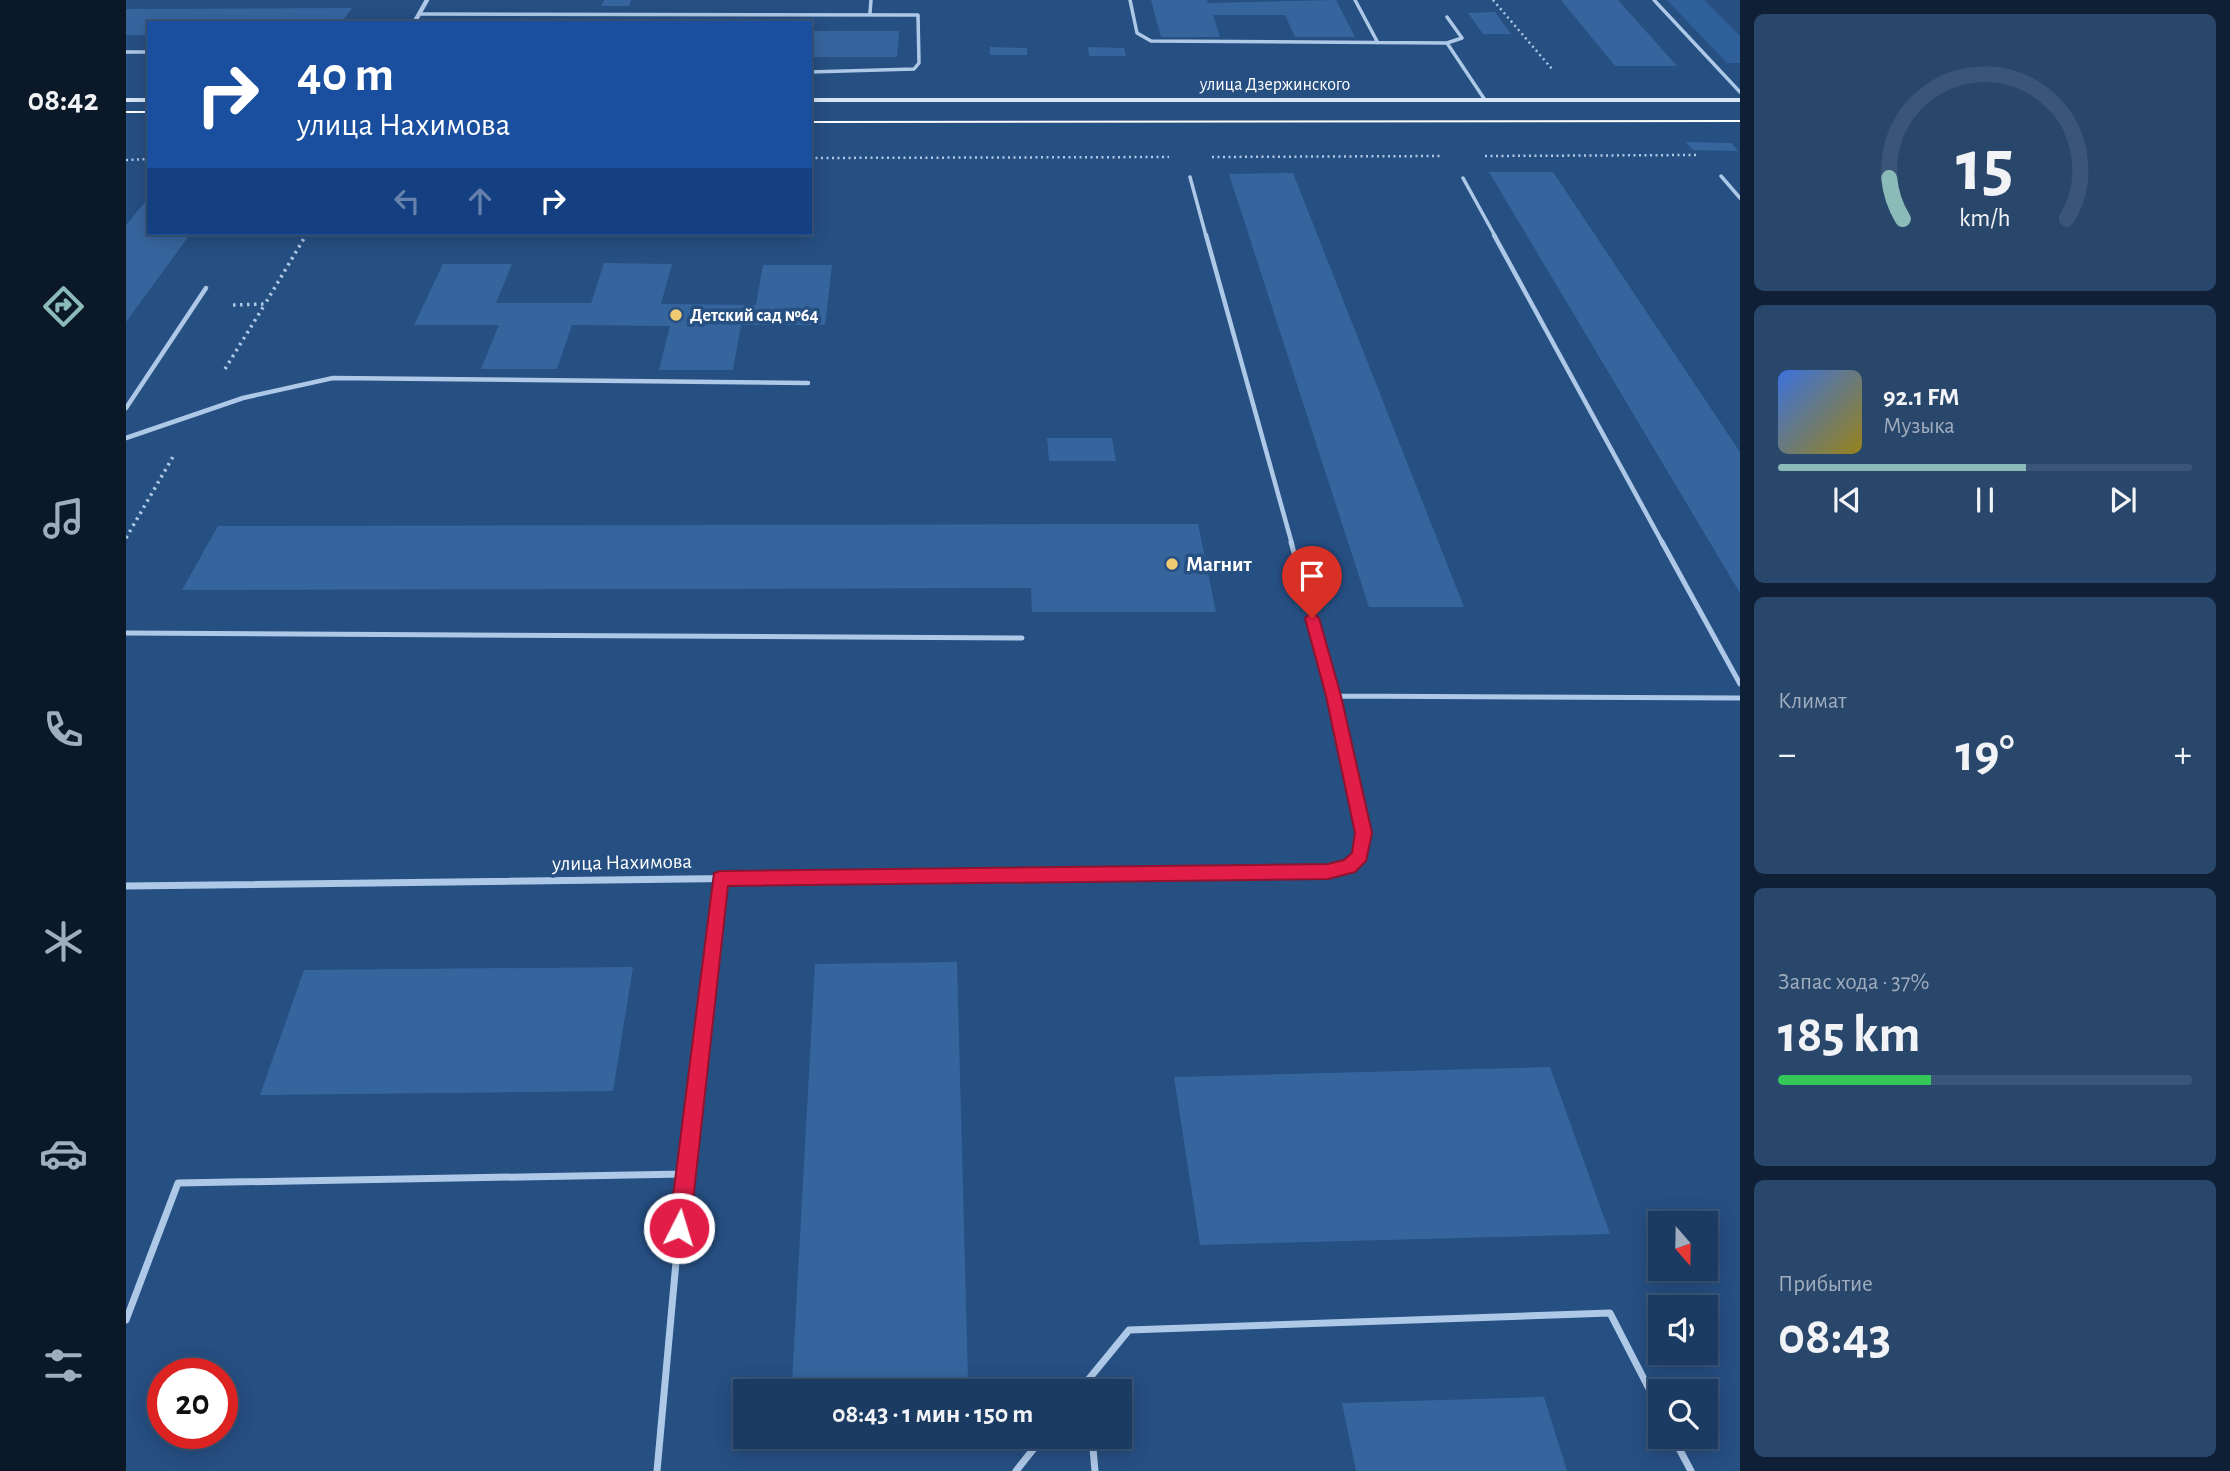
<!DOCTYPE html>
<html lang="ru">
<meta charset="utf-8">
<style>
:root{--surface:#1c3b62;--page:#29466b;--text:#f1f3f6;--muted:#a0adbe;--line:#3a5577;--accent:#8bbbb9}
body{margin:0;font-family:"Alegreya Sans",sans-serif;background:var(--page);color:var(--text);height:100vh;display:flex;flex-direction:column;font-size:26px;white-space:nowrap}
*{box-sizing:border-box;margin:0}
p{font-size:23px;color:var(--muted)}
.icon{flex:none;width:38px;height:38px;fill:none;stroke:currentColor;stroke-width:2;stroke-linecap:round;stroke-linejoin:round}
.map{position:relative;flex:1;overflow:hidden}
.side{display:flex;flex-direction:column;gap:14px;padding:14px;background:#0f2036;width:490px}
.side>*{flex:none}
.guide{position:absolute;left:21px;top:21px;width:665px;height:214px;border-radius:0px;box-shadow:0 4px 18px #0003,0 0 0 2px var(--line);background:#1a4fa0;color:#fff;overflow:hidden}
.needle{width:46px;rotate:160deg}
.fabs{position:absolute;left:1522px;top:1211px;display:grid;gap:14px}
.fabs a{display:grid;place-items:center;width:70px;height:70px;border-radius:0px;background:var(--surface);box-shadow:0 4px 18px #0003,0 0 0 2px var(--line);font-size:35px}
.speed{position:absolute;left:21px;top:1358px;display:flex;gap:14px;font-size:35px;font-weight:700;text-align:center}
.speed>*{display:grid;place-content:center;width:91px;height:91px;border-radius:50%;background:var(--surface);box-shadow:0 4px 18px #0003,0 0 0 2px var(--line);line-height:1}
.speed .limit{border:10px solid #d22;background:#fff;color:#111}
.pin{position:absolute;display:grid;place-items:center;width:60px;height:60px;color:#fff;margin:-72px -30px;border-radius:50% 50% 50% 0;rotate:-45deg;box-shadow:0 0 7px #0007}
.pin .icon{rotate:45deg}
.me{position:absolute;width:77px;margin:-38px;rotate:5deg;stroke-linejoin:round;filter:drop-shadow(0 0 5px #0008)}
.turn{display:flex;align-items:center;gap:24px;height:147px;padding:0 35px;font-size:32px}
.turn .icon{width:91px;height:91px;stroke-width:2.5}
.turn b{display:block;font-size:49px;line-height:60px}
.lanes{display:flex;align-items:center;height:66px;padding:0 35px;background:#0003;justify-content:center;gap:35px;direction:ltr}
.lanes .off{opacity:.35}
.big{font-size:52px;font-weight:700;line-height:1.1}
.side .widget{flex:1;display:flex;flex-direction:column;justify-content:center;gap:10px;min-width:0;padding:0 24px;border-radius:10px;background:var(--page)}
.side .dial{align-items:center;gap:0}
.dial svg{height:182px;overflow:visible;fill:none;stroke:var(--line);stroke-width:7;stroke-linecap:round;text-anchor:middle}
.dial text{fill:var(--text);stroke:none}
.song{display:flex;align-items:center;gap:21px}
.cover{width:84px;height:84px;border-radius:10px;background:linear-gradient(135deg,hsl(220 70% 55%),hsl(50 70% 35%))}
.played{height:7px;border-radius:4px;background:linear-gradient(90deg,var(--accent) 60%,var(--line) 60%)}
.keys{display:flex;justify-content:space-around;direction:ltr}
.heat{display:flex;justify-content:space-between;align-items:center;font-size:38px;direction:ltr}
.charge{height:10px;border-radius:5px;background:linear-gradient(90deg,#34c759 37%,var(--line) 0)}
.trip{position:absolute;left:607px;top:1379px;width:399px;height:70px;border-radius:0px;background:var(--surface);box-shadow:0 4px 18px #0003,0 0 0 2px var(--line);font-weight:700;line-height:70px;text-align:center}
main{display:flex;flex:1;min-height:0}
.tabs{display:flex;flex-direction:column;width:126px;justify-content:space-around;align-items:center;background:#0b1827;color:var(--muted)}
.tabs .icon{width:49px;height:49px}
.tabs .selected{color:var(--accent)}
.tabs b{font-size:32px;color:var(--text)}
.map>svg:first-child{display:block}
</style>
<main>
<nav class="tabs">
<b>08:42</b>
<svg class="icon selected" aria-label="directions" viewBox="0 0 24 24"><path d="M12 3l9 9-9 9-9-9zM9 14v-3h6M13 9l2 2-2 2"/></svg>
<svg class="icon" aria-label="music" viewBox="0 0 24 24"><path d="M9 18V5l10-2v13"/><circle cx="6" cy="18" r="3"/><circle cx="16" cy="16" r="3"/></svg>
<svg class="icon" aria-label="phone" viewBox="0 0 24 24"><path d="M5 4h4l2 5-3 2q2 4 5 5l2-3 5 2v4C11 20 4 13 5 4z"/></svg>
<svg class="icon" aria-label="climate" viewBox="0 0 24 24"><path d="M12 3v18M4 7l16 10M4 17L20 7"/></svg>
<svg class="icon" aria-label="car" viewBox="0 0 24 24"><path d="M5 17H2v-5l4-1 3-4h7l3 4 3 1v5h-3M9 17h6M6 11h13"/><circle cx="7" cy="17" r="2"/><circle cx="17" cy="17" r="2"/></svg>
<svg class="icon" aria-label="filters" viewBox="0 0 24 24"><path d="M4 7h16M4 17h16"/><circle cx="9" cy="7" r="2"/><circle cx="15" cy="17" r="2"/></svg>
</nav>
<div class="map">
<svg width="1614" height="1471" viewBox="0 0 1614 1471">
<rect width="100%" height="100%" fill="#264f82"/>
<!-- green -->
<path fill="#306099" d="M1541 0H1578L1614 36V63H1601Z"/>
<!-- building -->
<path fill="#36659e" d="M478 0H505L503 6H475Z
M1025 0H1081L1082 3 1210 0 1229 37H1169L1159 15H1087L1094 37H1035Z
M1435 0H1492L1551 66H1489Z
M226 8 215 23H23V35H0V9Z
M1369 12 1385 34H1357L1342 13Z
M684 31H773L771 57H684Z
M864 47 901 48V55H864Z
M962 47 998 48 1000 56H963Z
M1560 142 1605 143 1612 151 1567 150Z
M1363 172H1427L1614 452V593Z
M1167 173 1338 607H1243L1103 174Z
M23 197V233H65L0 322V225Z
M478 263 546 264 535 304 630 305 637 265H706L699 325H615L607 370H533L544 326 446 325 431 369H355L373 325H288L317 264H386L370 303H465Z
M921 438H986L990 461H923Z
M1072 524 1090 612H906L905 588 56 590 92 526Z
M831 962 842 1380 666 1383 689 964Z
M507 967 487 1091 134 1095 178 970Z
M1424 1067 1484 1234 1074 1245 1048 1077Z
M1418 1397 1441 1471H1230L1216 1403Z"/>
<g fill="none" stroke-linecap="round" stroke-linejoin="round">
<!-- path-far1 -->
<path stroke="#aec8e7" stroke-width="2.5" stroke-dasharray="2 3.5" stroke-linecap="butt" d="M1367 0 1426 69
M1359 156 1571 155
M1086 157 1316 156
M684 158 1043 157
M0 160 23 159
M179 236 181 233"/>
<!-- path -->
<path stroke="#aec8e7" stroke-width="3.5" stroke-dasharray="2.5 4.5" stroke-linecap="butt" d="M107 305 139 304 180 235
M99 369 139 304
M0 538 48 455"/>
<!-- lane-far3 -->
<path stroke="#aec8e7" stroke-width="3.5" d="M1004 0 1011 33 1025 41 1321 43 1359 100
M1229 0 1252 43
M1528 0 1614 92
M744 13 745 0
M294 14 792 15 793 63 788 69 684 72
M1321 17 1336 38 1321 43
M0 52H23
M1595 176 1614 198
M1064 177 1080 236
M1337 178 1369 236"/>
<!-- lane-far2 -->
<path stroke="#aec8e7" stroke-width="4.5" d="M1080 235 1166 544
M1368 235 1537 544
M0 408 80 288
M0 438 117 398 207 378 682 383"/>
<!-- lane-far1 -->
<path stroke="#aec8e7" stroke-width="5" d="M1165 542 1208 696
M1536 542 1614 684
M0 633 896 638
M1202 871 1223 866 1234 856 1237 833 1208 696 1614 698
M586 946 594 878"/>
<!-- lane -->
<path stroke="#aec8e7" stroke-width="7" d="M0 1320 52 1183 558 1174
M953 1391 1003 1330 1484 1313 1535 1412
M966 1437 969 1471
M1547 1437 1565 1471
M531 1471 558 1174 586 945
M890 1471 917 1437"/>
<!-- street-far1 -->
<path stroke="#aec8e7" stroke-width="4.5" d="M288 23 301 0"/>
<!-- street -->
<path stroke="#aec8e7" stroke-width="7" d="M0 886 1202 871"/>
<!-- secondary -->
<path fill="#d8e5f6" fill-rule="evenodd" d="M0 98H23V102H0Z
M684 98H1614V102H684Z"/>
<!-- tram -->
<path stroke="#fff" stroke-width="2" d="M0 112H23
M684 122 1614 121"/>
</g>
<!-- route -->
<path fill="#e11d48" stroke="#92132f" stroke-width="2" d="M1186 612 1193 618 1215 696 1246 833 1240 861 1229 872 1202 879 602 886 564 1228 561 1235 553 1239 546 1235 543 1228 588 873 594 871 1202 864 1218 860 1226 853 1229 833 1200 696 1179 618Z"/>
<!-- markers -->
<g fill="#f0cb73" stroke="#264f82" stroke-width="2.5">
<circle cx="550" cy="315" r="7"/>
<circle cx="1046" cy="564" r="7"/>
</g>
<g text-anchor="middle" stroke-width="7" stroke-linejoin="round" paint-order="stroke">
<!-- far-street labels -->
<g font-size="18" fill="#fff" stroke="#264f82">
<text x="1149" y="90">улица Дзержинского</text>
</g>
<!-- far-poi labels -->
<g font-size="18" font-weight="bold" fill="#fff" stroke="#264f82" text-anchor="start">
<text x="564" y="321">Детский сад №64</text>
</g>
<!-- poi labels -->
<g font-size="21" font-weight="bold" fill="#fff" stroke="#264f82" text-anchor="start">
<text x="1060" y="571">Магнит</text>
</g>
<!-- street labels -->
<g font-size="21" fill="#fff" stroke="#264f82">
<text transform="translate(496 862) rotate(-1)" y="7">улица Нахимова</text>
</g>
</g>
</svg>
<div class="fabs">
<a><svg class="needle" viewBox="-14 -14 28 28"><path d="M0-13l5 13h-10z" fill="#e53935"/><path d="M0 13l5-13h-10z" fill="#a0adbe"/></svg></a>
<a><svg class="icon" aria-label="sound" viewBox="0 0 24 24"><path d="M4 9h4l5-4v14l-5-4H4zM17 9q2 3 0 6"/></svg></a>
<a><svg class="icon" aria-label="search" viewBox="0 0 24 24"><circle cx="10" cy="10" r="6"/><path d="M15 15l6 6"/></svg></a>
</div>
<div class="speed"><div class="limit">20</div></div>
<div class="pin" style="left:1186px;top:618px;background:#d93025"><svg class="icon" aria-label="arrive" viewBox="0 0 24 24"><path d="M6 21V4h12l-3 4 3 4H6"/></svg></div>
<svg class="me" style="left:553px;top:1228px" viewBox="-20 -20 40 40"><circle r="17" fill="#e11d48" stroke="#fff" stroke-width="3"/><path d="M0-11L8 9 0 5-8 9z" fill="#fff"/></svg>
<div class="trip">08:43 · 1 мин · 150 m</div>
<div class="guide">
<div class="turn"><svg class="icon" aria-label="right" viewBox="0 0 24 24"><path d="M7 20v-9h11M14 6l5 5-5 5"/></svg><div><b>40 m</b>улица Нахимова</div></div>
<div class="lanes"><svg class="icon off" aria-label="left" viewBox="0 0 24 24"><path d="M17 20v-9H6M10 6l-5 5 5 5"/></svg><svg class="icon off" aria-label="ahead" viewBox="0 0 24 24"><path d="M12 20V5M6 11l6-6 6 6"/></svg><svg class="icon" aria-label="right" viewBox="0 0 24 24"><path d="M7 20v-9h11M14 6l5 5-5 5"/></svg></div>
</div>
</div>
<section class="side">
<div class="widget dial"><svg viewBox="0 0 100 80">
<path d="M14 69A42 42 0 1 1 86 69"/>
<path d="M14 69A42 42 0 0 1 8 51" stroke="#8bbbb9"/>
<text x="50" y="56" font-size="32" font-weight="700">15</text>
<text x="50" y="72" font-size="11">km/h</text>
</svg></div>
<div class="widget">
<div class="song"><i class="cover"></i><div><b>92.1 FM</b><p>Музыка</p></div></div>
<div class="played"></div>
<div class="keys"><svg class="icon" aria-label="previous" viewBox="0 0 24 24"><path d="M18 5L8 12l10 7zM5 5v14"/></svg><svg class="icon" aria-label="pause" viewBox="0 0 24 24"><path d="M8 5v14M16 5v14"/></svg><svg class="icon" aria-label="next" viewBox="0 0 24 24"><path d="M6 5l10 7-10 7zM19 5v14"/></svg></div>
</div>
<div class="widget"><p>Климат</p>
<div class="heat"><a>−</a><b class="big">19°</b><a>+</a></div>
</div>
<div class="widget"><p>Запас хода · 37%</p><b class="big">185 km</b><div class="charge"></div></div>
<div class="widget"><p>Прибытие</p><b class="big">08:43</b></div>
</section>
</main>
